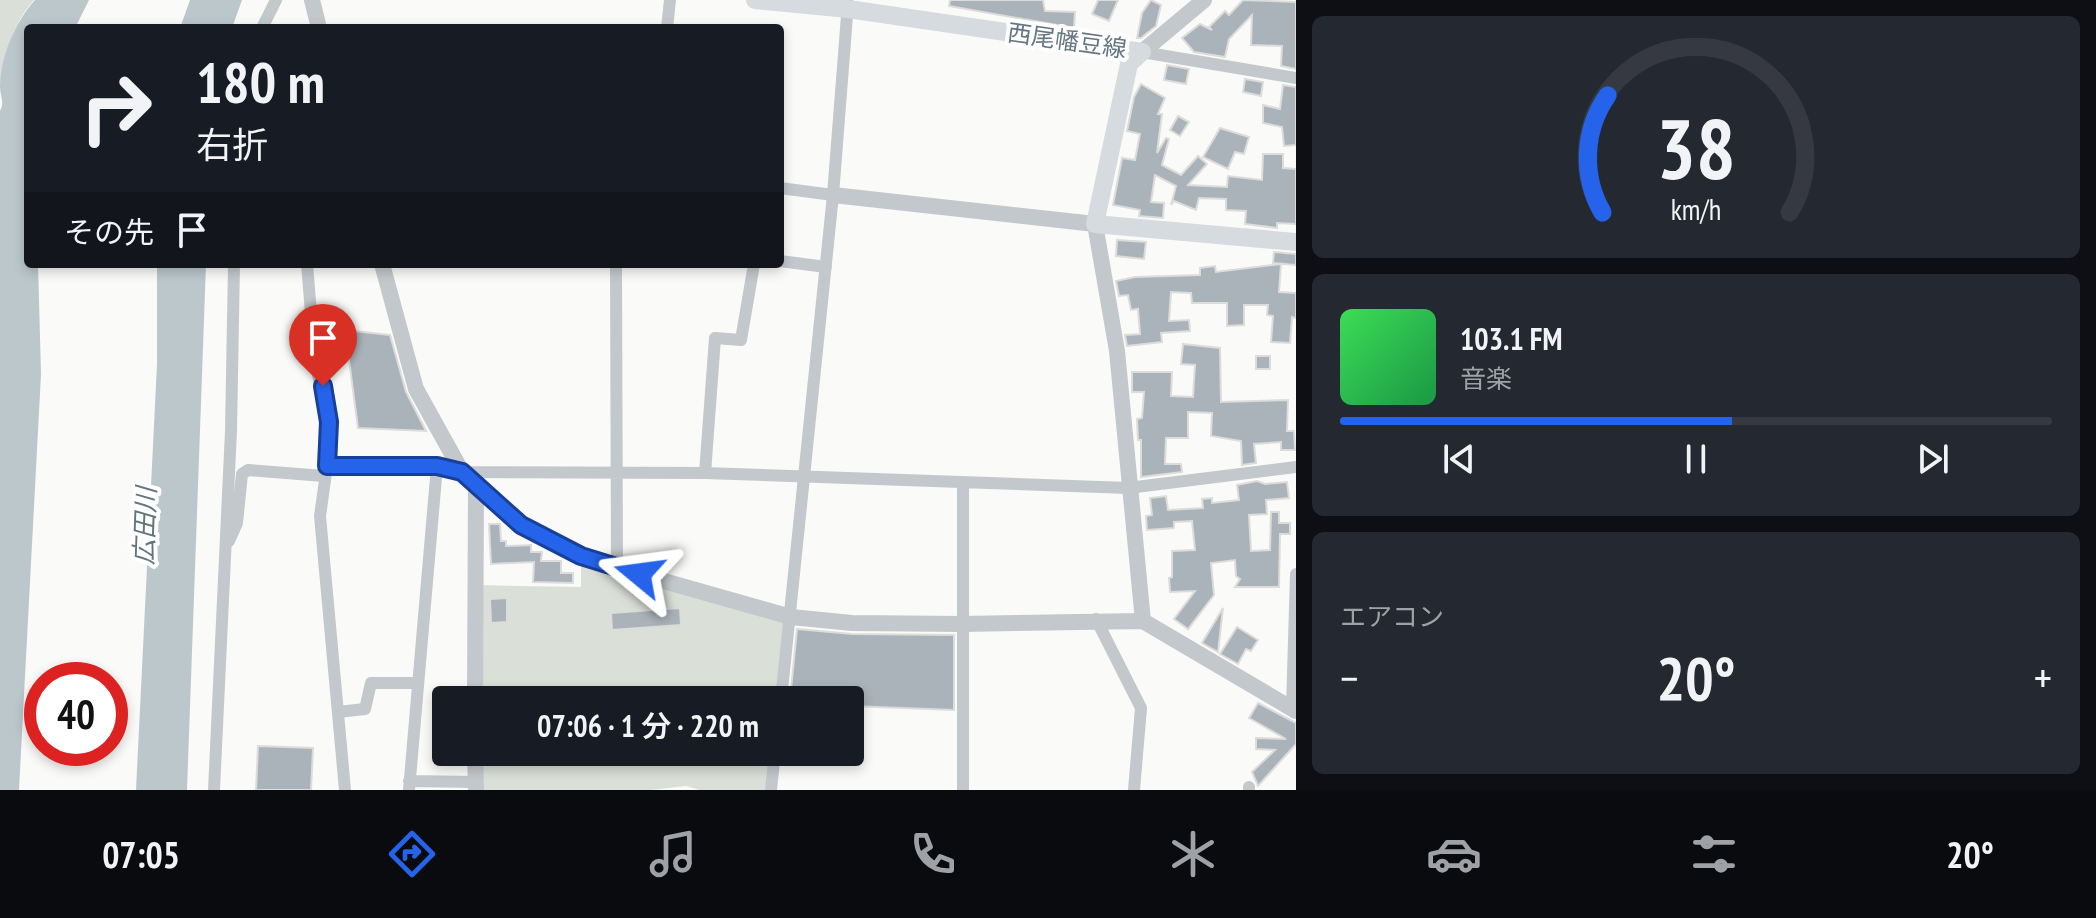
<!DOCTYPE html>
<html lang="ja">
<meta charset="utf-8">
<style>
:root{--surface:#171b24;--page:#242831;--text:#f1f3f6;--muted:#9ea1a6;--line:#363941;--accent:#2563eb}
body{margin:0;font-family:"PT Sans Narrow","Noto Sans JP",sans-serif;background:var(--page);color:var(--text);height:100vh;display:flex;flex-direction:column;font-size:30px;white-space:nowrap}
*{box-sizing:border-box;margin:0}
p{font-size:26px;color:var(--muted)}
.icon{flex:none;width:44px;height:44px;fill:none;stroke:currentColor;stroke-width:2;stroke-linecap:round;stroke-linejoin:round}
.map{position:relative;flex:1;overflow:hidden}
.sheet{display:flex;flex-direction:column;gap:16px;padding:16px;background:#0d0f14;width:800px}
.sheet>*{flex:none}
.guide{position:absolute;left:24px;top:24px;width:760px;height:244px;border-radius:8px;box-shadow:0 4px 12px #0003;background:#171b24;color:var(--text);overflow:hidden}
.speed{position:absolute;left:24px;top:662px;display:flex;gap:16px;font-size:40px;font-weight:700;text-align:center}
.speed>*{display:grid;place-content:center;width:104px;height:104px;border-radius:50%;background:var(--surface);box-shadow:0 4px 12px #0003;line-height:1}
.speed .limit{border:12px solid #d22;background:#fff;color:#111}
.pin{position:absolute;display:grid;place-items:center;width:68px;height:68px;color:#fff;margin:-82px -34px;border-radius:50% 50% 50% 0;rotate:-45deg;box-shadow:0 0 8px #0007}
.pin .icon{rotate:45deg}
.me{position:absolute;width:88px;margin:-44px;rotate:286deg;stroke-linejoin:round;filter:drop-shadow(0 0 6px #0008)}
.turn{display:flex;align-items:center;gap:28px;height:168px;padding:0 40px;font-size:36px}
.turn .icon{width:104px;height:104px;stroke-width:2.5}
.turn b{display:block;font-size:56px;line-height:68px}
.then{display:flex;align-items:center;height:76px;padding:0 40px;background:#0003;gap:16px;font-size:30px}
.big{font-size:60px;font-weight:600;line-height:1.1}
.sheet .tile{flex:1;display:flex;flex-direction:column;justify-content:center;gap:12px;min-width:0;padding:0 28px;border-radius:12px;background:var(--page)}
.sheet .dial{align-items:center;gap:0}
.dial svg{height:208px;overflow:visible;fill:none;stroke:var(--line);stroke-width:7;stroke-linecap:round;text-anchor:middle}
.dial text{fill:var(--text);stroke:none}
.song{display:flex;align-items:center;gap:24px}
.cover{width:96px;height:96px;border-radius:12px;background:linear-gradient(135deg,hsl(130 70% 55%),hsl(140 70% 35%))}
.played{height:8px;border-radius:4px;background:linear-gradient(90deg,var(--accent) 55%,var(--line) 55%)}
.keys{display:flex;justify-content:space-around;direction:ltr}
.heat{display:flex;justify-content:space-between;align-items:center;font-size:44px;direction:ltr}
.trip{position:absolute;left:432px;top:686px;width:432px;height:80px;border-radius:8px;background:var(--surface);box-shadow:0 4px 12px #0003;font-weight:600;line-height:80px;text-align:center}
.menu{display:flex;height:128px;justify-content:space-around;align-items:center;background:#090b0e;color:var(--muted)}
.menu .icon{width:56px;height:56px}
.menu .current{color:var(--accent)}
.menu b{font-size:36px;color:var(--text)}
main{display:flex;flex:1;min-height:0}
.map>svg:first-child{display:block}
</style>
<main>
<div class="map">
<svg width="1296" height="790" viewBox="0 0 1296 790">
<rect width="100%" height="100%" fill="#fafaf8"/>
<!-- green -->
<path fill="#dadfd7" d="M0 0H34C12 24 5 54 0 86Z
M581 556 791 617 781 700H479L474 585 581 587Z
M477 752H775L771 790H700L686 786 651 790H477Z"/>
<!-- water -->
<path fill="#bbc7cb" d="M35 0H89L75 28H28V264H38L41 374 19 790H0V111C5 102 0 96 0 87 1 55 15 22 35 0Z
M190 0H242L232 28H180Z
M157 264H206L187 790H136L157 364Z"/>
<!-- building -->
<path fill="#aab3b9" stroke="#dcdcda" stroke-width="2" d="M950 0H1043L1045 11 1075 12 1074 28 949 6Z
M1098 0H1118L1109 21 1092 14Z
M1151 0 1161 5 1156 26 1141 38H1137L1142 13Z
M1243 0 1296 2V69L1281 66 1282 46 1251 45 1252 15 1229 39 1225 57 1194 52 1182 38 1200 24 1212 30 1209 27 1225 11 1229 15Z
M1167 65 1189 69 1186 84 1164 80Z
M1245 79 1263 82 1261 96 1243 92Z
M1141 84 1165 98 1158 114H1162L1157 153 1166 138 1169 139 1162 165 1181 175 1198 156 1207 164 1188 185 1227 187 1228 176 1262 180 1263 154H1283V168L1296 169V224L1277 223V228L1245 224 1246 211 1226 210V199L1199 198 1196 210 1174 201 1171 205 1176 186 1155 175 1151 202 1164 203 1163 218 1139 216 1140 210 1113 205 1122 158 1135 160 1140 134 1127 131 1134 97Z
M1283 85 1296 87V145L1284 146 1282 127 1263 123V105L1280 109Z
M1178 116 1189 122 1180 136 1170 130Z
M1220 128 1249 137 1244 154 1235 152 1228 169 1203 157Z
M1117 240 1146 242 1144 259 1116 256Z
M1274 252 1296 254V265L1273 263Z
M1281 264 1279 292 1296 293V318L1292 317 1290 343 1271 342 1273 316 1267 315 1268 305H1244V325L1227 326V303H1192L1191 293 1171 292 1169 321 1189 320 1190 331 1161 333 1162 342 1127 346 1125 335 1140 334 1138 309 1131 310 1128 295 1119 296 1116 281 1135 277 1200 275V268L1215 266 1216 272Z
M345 330 390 335 406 392 426 431 358 428Z
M1183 344 1220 348 1221 402 1288 400 1287 431H1294L1295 450H1281V442L1254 444 1256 463 1242 465 1241 441 1211 436 1212 413 1188 412V438H1166L1165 464H1181L1182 472 1141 477V440H1138L1137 419 1142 418 1144 392H1132V372H1172L1171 396 1193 397 1195 365 1181 364Z
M1256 356H1270V369H1256Z
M1257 481 1265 484 1287 482 1289 498 1266 500 1267 514 1249 515 1251 551 1270 550 1271 512H1279V523H1290V534H1280L1279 587H1235L1240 579 1236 576 1235 560 1211 563 1214 595 1188 629 1174 619 1195 591 1170 592 1169 578 1172 577V551L1195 550 1192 521 1174 522V528L1147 530 1146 516 1152 515 1150 498 1166 496 1168 510 1203 508 1202 499 1212 498V503L1239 500 1237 485Z
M489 524H500L501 541H506V546L531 545V552H542L541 561H561V573H573V583L533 582 534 562 491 564Z
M507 598V622L491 623 490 599Z
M680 608 681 625 612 630 611 613Z
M1223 608 1218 652 1202 643Z
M1237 627 1258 640 1251 651 1246 649 1238 664 1220 654Z
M797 629 852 634 954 635V710L850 706V700H790Z
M1258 703 1296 723V744L1258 786 1252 772 1275 750 1256 749V738L1286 739 1249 718Z
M258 746 313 748 311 790H256Z"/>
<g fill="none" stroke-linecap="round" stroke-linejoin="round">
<!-- minor -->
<path stroke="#c3c8cc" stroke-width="12" d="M262 28 276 0
M667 28 670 0
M1142 52 1296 78
M780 188 833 195
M780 261 826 267
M307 264 315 362 329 422 327 466
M616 264 617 568
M705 473 715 338 741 340 754 264
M229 541 237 523 242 474 248 470 324 476
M1096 619 1141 708 1134 790
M781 700 833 195 848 3
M1292 708 1296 574
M338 712 365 709 371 683H416
M409 781 476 782
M214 790 231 431 234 264
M345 790 320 516 327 466H437L462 472 705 473 1128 488 1296 467
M409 790 437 466
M771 790 775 752
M963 790V484
M1249 790V787"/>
<!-- tertiary -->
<path stroke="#c3c8cc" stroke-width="16" d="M312 0 319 28
M1142 52 1204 0
M833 195 1095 224 1117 351 1143 621
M382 264 416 389 462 472 521 525 549 541 600 563 791 617 852 623 961 624 1143 621 1296 711
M475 700 476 487
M475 752 476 790"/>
<!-- secondary -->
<path stroke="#d6dbdf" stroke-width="18" d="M755 0 848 9 1142 52
M1142 52 1129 64 1095 224 1296 242"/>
</g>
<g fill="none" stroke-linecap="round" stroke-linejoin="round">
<defs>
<path id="route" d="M323 386 329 422 327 466H437L462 472 521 525 581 556 639 574"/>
</defs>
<!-- route casing -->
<use href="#route" stroke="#184099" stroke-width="20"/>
<!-- route -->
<use href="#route" stroke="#2563eb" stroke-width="14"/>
</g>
<g text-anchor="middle" stroke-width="8" stroke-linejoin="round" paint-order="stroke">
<!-- street labels -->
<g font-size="24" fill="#657683" stroke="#fff">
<text transform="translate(1067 41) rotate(8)" y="8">西尾幡豆線</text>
</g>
<!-- water labels -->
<g font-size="26" font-style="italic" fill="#60757c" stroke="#fff">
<text transform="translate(145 526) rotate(-88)" y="9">広田川</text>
</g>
</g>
</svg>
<div class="speed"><div class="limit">40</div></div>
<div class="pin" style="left:323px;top:386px;background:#d93025"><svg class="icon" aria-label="arrive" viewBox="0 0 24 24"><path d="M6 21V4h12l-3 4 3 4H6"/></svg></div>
<svg class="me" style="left:639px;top:574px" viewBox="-20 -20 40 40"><path d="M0-17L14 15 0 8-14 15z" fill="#2563eb" stroke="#fff" stroke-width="4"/></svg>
<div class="trip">07:06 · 1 分 · 220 m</div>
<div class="guide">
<div class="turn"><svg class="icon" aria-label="right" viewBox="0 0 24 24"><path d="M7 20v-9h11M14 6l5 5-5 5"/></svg><div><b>180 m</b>右折</div></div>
<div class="then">その先<svg class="icon" aria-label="arrive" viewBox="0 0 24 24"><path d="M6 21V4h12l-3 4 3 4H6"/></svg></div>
</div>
</div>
<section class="sheet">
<div class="tile dial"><svg viewBox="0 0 100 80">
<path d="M14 69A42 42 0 1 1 86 69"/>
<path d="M14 69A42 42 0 0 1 16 24" stroke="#2563eb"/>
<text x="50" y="56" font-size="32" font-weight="700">38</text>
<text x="50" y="72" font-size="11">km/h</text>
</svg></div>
<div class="tile">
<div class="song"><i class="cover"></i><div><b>103.1 FM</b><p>音楽</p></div></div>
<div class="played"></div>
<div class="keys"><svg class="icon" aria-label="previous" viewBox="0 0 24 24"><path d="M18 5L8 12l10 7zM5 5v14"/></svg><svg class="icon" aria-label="pause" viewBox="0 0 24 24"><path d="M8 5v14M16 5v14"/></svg><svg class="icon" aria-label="next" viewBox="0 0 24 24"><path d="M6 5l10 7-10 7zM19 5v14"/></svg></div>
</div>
<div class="tile"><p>エアコン</p>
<div class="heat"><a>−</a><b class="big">20°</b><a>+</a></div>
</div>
</section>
</main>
<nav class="menu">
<b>07:05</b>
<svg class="icon current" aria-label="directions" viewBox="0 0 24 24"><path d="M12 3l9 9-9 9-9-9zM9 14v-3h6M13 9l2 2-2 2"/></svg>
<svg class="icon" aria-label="music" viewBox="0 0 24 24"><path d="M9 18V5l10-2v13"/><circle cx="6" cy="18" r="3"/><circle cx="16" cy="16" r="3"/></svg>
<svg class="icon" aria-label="phone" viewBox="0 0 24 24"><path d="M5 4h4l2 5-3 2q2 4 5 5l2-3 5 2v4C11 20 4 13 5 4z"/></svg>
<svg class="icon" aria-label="climate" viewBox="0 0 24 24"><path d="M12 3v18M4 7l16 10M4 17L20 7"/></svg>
<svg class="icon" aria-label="car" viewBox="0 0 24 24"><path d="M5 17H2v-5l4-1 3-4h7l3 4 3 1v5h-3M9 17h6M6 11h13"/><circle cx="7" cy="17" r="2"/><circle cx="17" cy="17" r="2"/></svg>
<svg class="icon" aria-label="filters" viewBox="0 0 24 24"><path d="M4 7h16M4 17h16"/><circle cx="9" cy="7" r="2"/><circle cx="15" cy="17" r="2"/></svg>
<b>20°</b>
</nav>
